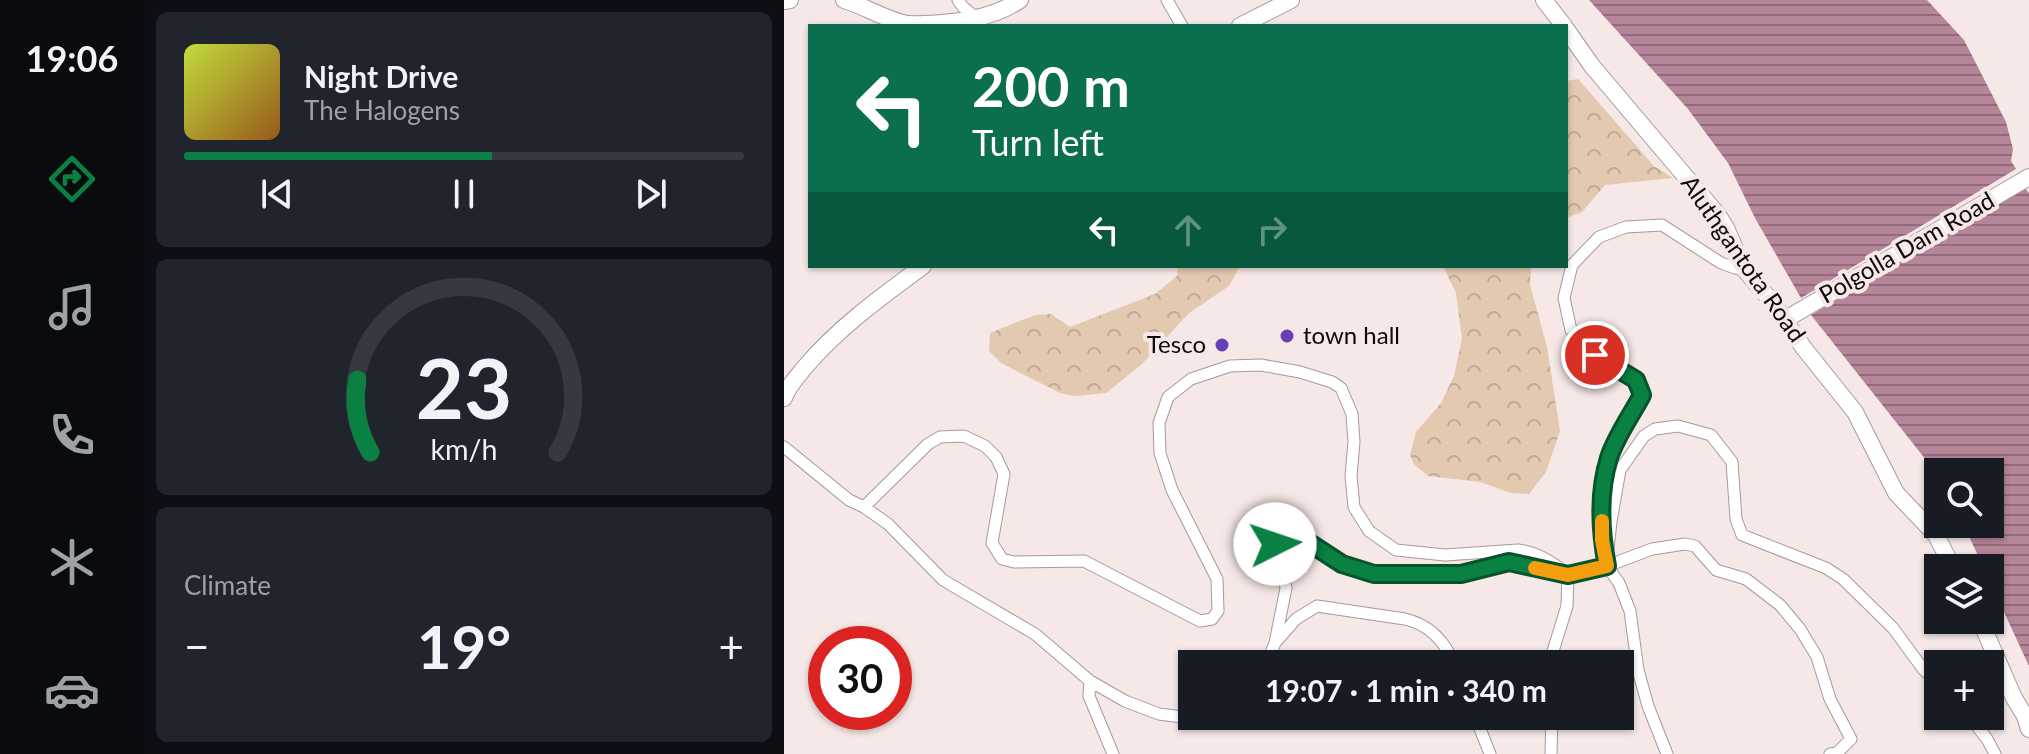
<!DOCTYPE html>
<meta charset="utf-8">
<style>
:root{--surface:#171b24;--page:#20242c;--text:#f1f3f6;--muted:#9ea1a6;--line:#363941;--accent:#0b8043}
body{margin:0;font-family:Lato,sans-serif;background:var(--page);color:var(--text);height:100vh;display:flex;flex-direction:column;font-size:30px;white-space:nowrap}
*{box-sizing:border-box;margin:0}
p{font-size:26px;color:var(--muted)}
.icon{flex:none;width:44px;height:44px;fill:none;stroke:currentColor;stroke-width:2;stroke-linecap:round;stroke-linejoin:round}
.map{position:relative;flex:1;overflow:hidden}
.drawer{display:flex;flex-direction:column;gap:12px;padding:12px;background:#0d0f14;width:640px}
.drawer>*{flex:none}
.banner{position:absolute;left:24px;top:24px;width:760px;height:244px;border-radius:0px;box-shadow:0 2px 6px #0004;background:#0b6e4f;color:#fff;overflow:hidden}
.fabs{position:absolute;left:1140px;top:458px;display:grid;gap:16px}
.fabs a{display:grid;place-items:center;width:80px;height:80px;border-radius:0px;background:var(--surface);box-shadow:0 2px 6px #0004;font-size:40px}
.speed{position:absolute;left:24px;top:626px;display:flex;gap:16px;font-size:40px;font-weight:700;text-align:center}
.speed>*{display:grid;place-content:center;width:104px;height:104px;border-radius:50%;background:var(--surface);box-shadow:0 2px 6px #0004;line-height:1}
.speed .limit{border:12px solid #d22;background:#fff;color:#111}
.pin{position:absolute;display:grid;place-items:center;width:68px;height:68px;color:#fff;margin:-34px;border:4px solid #fff;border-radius:50%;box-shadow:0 2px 8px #0007}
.me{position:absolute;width:88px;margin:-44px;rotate:86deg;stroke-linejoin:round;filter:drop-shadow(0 0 6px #0008)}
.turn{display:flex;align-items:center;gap:28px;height:168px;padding:0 32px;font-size:36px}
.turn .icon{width:104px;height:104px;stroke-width:2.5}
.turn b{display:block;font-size:56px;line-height:68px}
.lanes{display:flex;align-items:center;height:76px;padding:0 32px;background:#0003;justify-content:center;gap:40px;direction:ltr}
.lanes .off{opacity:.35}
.big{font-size:60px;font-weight:700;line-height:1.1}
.drawer .card{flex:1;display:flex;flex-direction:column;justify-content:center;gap:12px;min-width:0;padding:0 28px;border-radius:12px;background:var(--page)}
.drawer .dial{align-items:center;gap:0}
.dial svg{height:208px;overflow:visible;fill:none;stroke:var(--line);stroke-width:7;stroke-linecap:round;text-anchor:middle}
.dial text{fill:var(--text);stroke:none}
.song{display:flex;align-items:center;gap:24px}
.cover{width:96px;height:96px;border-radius:12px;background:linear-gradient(135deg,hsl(70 70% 55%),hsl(30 70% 35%))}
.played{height:8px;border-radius:4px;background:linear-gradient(90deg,var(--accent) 55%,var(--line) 55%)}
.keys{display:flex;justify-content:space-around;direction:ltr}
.heat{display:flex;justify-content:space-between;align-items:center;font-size:44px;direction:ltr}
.trip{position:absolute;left:394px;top:650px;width:456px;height:80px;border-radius:0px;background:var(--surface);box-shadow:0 2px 6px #0004;font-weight:700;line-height:80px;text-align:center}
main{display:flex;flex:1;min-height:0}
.tabs{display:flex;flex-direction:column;width:144px;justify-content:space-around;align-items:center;background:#090b0e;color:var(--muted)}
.tabs .icon{width:56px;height:56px}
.tabs .on{color:var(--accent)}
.tabs b{font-size:36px;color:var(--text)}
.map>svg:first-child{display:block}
</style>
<main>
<nav class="tabs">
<b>19:06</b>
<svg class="icon on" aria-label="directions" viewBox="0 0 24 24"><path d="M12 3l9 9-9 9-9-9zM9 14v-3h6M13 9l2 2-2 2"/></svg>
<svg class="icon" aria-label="music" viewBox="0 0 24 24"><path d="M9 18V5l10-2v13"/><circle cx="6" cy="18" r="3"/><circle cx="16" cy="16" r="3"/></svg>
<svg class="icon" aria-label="phone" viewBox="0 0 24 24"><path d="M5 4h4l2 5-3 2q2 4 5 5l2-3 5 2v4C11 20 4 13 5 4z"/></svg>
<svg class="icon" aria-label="climate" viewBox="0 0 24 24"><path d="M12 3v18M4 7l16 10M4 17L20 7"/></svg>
<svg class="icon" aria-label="car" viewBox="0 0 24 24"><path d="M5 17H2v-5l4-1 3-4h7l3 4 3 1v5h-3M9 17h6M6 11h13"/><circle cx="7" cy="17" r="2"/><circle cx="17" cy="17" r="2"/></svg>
</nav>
<section class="drawer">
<div class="card">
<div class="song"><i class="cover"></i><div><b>Night Drive</b><p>The Halogens</p></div></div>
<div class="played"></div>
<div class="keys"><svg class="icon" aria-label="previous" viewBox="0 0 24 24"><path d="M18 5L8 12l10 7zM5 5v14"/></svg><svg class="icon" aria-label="pause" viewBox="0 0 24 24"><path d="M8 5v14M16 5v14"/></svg><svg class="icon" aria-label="next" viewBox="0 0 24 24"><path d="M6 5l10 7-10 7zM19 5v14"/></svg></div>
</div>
<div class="card dial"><svg viewBox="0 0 100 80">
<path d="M14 69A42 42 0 1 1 86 69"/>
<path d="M14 69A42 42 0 0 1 9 41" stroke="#0b8043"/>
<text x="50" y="56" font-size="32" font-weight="700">23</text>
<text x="50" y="72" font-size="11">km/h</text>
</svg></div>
<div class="card"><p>Climate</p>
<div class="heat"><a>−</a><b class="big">19°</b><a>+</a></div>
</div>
</section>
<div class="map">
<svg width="1245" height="754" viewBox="0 0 1245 754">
<defs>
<pattern id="forest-crowns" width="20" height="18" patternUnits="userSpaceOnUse" patternTransform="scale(2)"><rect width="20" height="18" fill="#e2c9b0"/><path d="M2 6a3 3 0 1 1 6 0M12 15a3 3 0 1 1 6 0" fill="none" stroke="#c1ab96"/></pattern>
<pattern id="water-rules" width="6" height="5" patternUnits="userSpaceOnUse" patternTransform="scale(2)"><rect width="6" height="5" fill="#b58599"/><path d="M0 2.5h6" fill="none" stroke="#926b7b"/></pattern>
</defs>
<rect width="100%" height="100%" fill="#f5e8e6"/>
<!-- forest -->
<path fill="url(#forest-crowns)" d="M794 79 870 166 889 178 821 185 798 212 782 218V81Z
M394 266H456L445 286 405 313 357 365 322 393 291 396 276 393 217 363 205 351 206 333 251 315 267 314 286 327 371 294 393 276Z
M659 266H747L746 285 763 347 776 431 762 472 745 494 727 493 696 482 644 476 630 464 626 455 632 432 657 403 670 376 678 339 672 293Z"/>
<!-- water -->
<path fill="url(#water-rules)" d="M805 0H1143L1180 40 1222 122 1229 149 1227 161 1232 169 1017 298 971 218 944 163 904 109Z
M1241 188 1245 193V666L1206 582V568H1200L1179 524H1206V472H1154V475L1027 315Z"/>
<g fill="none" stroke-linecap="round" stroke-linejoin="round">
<defs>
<path id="street" d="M174 0 179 7 192 18
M383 0 398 26
M0 447 65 500 80 507 104 524 159 580 251 634 306 681 341 701 375 714 406 718 421 716
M80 507 144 444 156 437 180 436 201 446 212 457 220 474 208 543 218 559 230 562 300 561 416 621 428 619 434 611 433 579 388 490 376 453 375 423 384 397 407 379 446 366 477 365 516 372 548 382 557 388 568 414 570 442 567 476 570 507 585 531 612 550 661 555 734 550C752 552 770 563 784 575L783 606 765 664
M824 549 827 522 836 470 860 436 871 429 894 426 927 435 948 462 952 519 958 535 1042 568 1059 579 1109 628 1139 669 1154 683
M491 643 512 619 533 606 621 619C646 625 661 641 670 664
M482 664 491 643 502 588 491 544 492 538 499 534 518 538 558 564 590 574H677L725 562 784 575 823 566 868 549 901 544 911 546 932 570 962 579 996 605 1016 629 1033 657 1046 699 1067 739 1054 752 1046 754
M306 681 305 696 329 754
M691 716 706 754
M1185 716 1203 739 1211 754
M767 754 768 716
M883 754 864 706 854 670 846 611 835 583 823 566 818 540 817 495 825 456 858 395 852 380 811 355 787 330 780 298 788 265 815 237 842 227 878 225 937 263 951 268 960 269"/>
<path id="secondary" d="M60 0C80 6 99 18 119 23 125 25 132 24 138 24 171 23 208 19 236 0
M760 0 780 26
M0 1 6 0
M456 26 507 0
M782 29 808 66 934 215 942 228 960 269 989 303 1019 347 1071 412 1112 493 1152 535 1169 568
M1002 319 1245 177
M0 398C4 386 13 377 21 367 55 327 97 297 139 266
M1196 620 1230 698 1241 716 1245 729"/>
</defs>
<!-- street casing -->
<use href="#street" stroke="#a69a98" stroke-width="13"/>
<!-- secondary casing -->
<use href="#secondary" stroke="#a69a98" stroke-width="18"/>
<!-- street -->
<use href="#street" stroke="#fff" stroke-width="11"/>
<!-- secondary -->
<use href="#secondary" stroke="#fff" stroke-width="16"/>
</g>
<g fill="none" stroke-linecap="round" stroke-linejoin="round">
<defs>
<path id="route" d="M491 544 492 538 499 534 518 538 558 564 590 574H677L725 562 784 575 823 566C816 530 814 493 825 458 831 438 848 414 858 395L852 380 811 355"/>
</defs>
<!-- route casing -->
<use href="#route" stroke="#07532c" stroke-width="20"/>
<!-- route -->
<use href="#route" stroke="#0b8043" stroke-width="14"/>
<!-- slow -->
<path stroke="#f59e0b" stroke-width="14" d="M751 568 784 575 823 566 818 540V521"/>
</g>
<!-- markers -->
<g fill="#693fb8" stroke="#f5e8e6" stroke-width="3">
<circle cx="503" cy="336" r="8"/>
<circle cx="438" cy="345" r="8"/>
</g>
<g text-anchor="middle" stroke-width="8" stroke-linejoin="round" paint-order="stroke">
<!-- street labels -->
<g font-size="24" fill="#0e0a0a" stroke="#f5e8e6">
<text transform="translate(1123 248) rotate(-30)" y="8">Polgolla Dam Road</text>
<text transform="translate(959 259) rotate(55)" y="8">Aluthgantota Road</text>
</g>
<!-- poi labels -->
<g font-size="24" fill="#0e0a0a" stroke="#f5e8e6" text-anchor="start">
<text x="519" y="344">town hall</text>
<text x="422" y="353" text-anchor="end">Tesco</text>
</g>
</g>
</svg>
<div class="fabs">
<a><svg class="icon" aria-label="search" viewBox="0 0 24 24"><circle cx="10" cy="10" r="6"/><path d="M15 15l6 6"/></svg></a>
<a><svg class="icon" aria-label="layers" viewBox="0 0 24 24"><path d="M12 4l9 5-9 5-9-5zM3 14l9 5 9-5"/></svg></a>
<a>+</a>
</div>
<div class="speed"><div class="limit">30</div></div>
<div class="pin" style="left:811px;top:355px;background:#d93025"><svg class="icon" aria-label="arrive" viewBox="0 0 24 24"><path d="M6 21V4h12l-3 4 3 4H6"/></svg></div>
<svg class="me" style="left:491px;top:544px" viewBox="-20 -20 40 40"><circle r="19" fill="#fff"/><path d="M0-13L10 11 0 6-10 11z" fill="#0b8043"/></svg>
<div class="trip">19:07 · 1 min · 340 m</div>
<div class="banner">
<div class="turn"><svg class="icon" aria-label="left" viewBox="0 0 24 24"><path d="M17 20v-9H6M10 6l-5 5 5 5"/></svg><div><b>200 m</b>Turn left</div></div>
<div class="lanes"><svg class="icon" aria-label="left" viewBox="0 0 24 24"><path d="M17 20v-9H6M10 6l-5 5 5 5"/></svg><svg class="icon off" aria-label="ahead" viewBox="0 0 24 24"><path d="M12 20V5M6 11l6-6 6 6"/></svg><svg class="icon off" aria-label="right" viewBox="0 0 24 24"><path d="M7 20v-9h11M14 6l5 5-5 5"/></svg></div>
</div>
</div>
</main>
